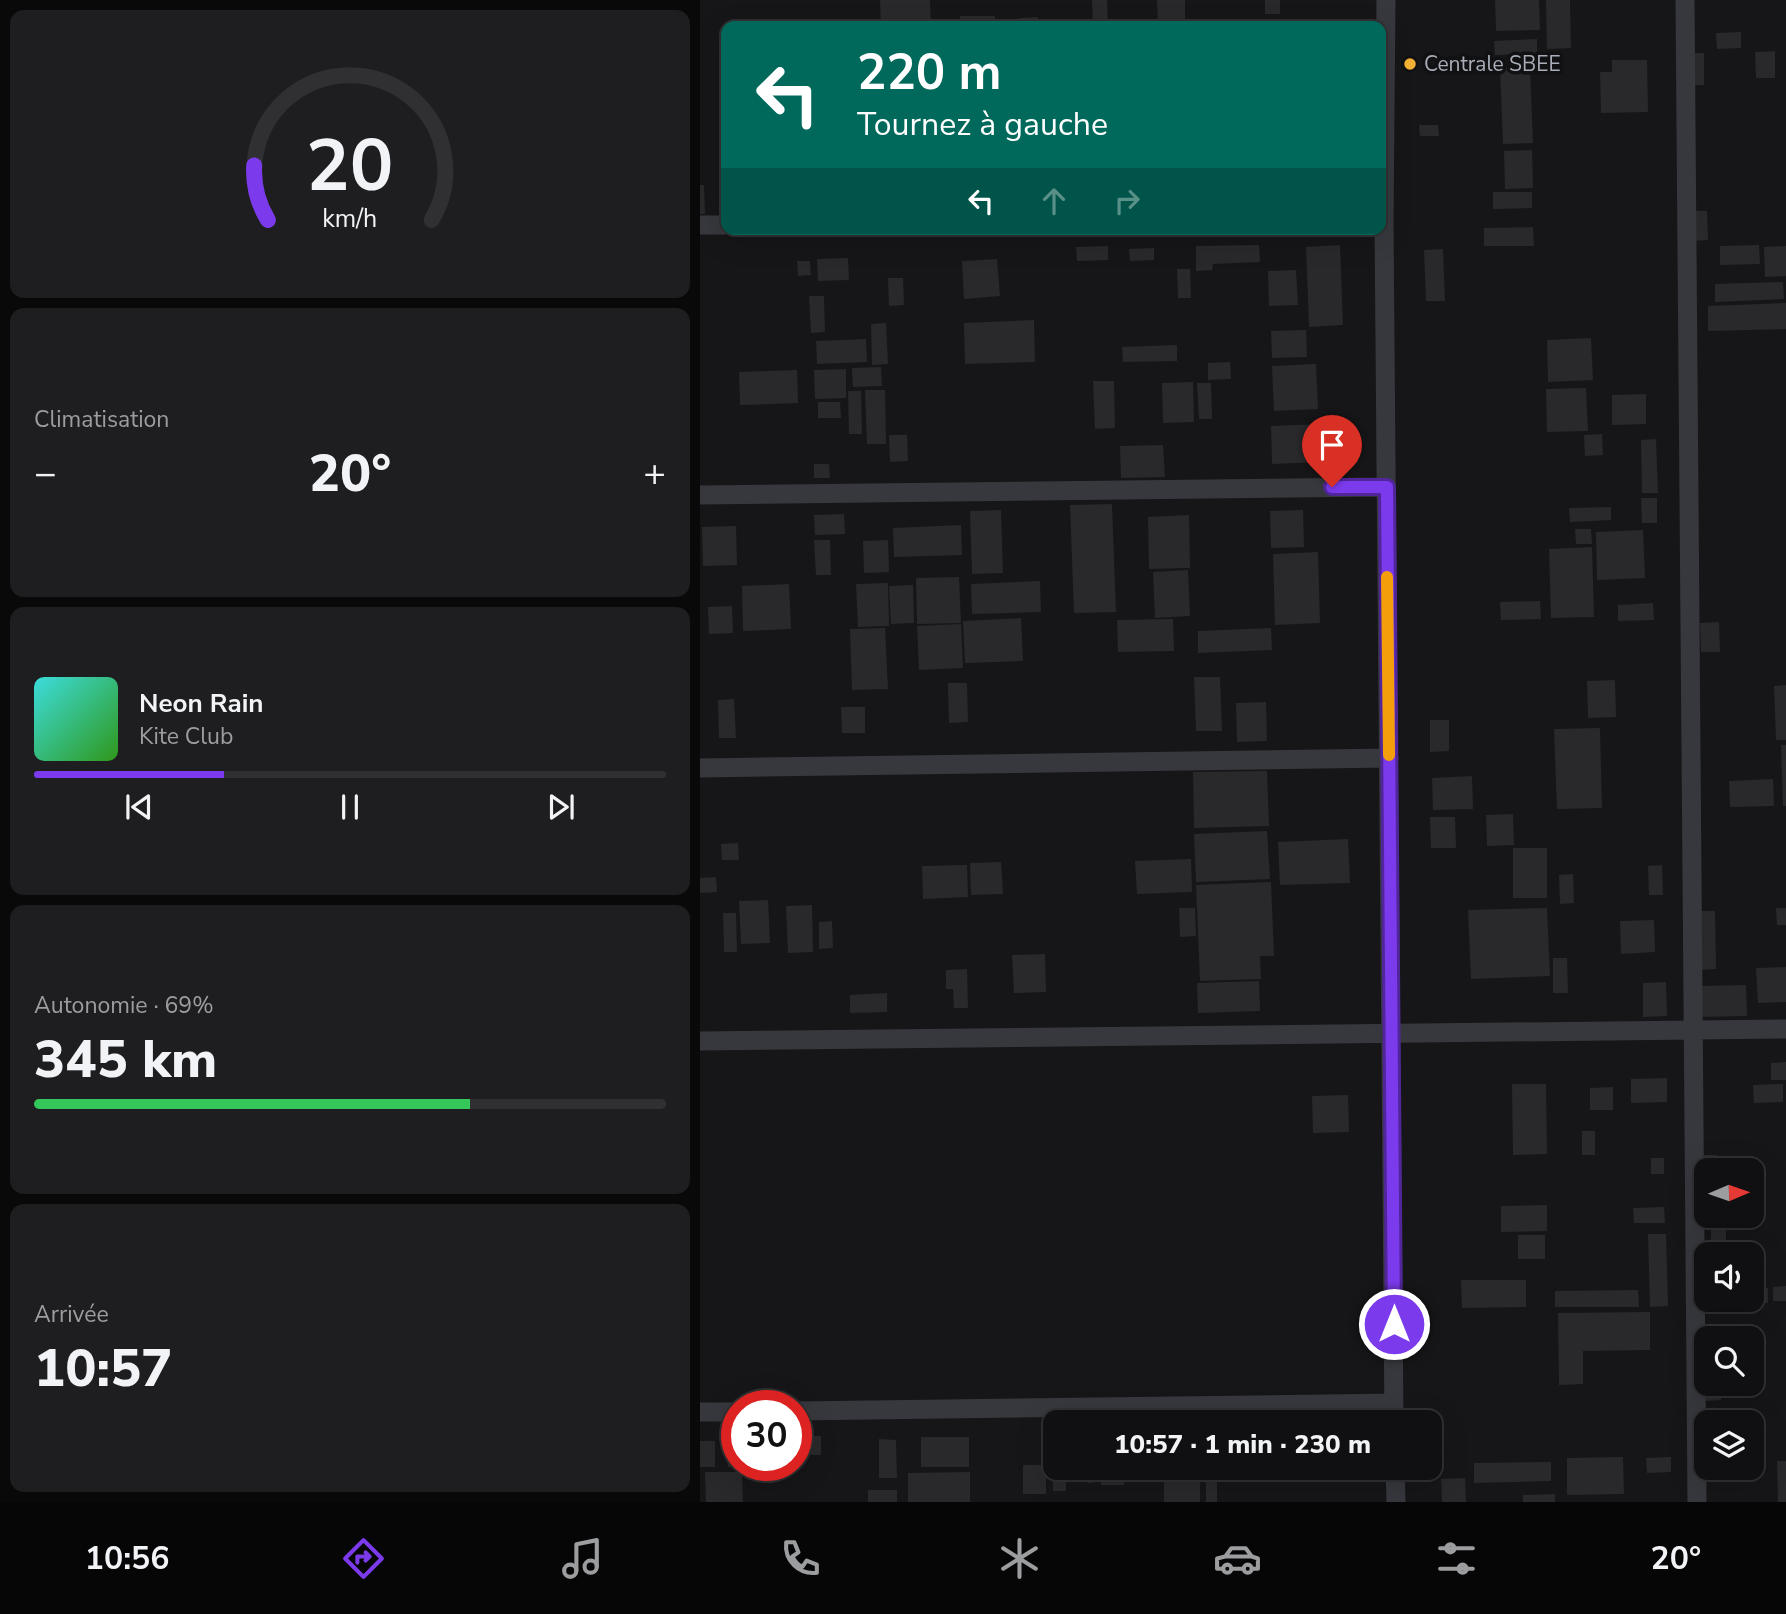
<!DOCTYPE html>
<html lang="fr">
<meta charset="utf-8">
<style>
:root{--surface:#101012;--page:#1e1e20;--text:#f1f3f6;--muted:#9c9d9f;--line:#303032;--accent:#7c3aed}
body{margin:0;font-family:"Nunito Sans",sans-serif;background:var(--page);color:var(--text);height:100vh;display:flex;flex-direction:column;font-size:26px;white-space:nowrap}
*{box-sizing:border-box;margin:0}
p{font-size:23px;color:var(--muted)}
.icon{flex:none;width:38px;height:38px;fill:none;stroke:currentColor;stroke-width:2;stroke-linecap:round;stroke-linejoin:round}
.map{position:relative;flex:1;overflow:hidden}
.side{display:flex;flex-direction:column;gap:10px;padding:10px;background:#09090a;width:700px}
.side>*{flex:none}
.guide{position:absolute;left:21px;top:21px;width:665px;height:214px;border-radius:14px;box-shadow:0 7px 28px #0002,0 0 0 2px var(--line);background:#00695c;color:#fff;overflow:hidden}
.needle{width:46px;rotate:88deg}
.buttons{position:absolute;left:994px;top:1158px;display:grid;gap:14px}
.buttons a{display:grid;place-items:center;width:70px;height:70px;border-radius:14px;background:var(--surface);box-shadow:0 7px 28px #0002,0 0 0 2px var(--line);font-size:35px}
.speed{position:absolute;left:21px;top:1390px;display:flex;gap:14px;font-size:35px;font-weight:700;text-align:center}
.speed>*{display:grid;place-content:center;width:91px;height:91px;border-radius:50%;background:var(--surface);box-shadow:0 7px 28px #0002,0 0 0 2px var(--line);line-height:1}
.speed .limit{border:10px solid #d22;background:#fff;color:#111}
.pin{position:absolute;display:grid;place-items:center;width:60px;height:60px;color:#fff;margin:-72px -30px;border-radius:50% 50% 50% 0;rotate:-45deg;box-shadow:0 0 7px #0007}
.pin .icon{rotate:45deg}
.me{position:absolute;width:77px;margin:-38px;rotate:0deg;stroke-linejoin:round;filter:drop-shadow(0 0 5px #0008)}
.turn{display:flex;align-items:center;gap:24px;height:147px;padding:0 21px;font-size:32px}
.turn .icon{width:91px;height:91px;stroke-width:2.5}
.turn b{display:block;font-size:49px;line-height:60px}
.lanes{display:flex;align-items:center;height:66px;padding:0 21px;background:#0003;justify-content:center;gap:35px;direction:ltr}
.lanes .off{opacity:.35}
.big{font-size:52px;font-weight:800;line-height:1.1}
.side .tile{flex:1;display:flex;flex-direction:column;justify-content:center;gap:10px;min-width:0;padding:0 24px;border-radius:14px;background:var(--page)}
.side .dial{align-items:center;gap:0}
.dial svg{height:182px;overflow:visible;fill:none;stroke:var(--line);stroke-width:7;stroke-linecap:round;text-anchor:middle}
.dial text{fill:var(--text);stroke:none}
.song{display:flex;align-items:center;gap:21px}
.cover{width:84px;height:84px;border-radius:10px;background:linear-gradient(135deg,hsl(180 70% 55%),hsl(110 70% 35%))}
.played{height:7px;border-radius:4px;background:linear-gradient(90deg,var(--accent) 30%,var(--line) 30%)}
.keys{display:flex;justify-content:space-around;direction:ltr}
.heat{display:flex;justify-content:space-between;align-items:center;font-size:38px;direction:ltr}
.charge{height:10px;border-radius:5px;background:linear-gradient(90deg,#34c759 69%,var(--line) 0)}
.trip{position:absolute;left:343px;top:1410px;width:399px;height:70px;border-radius:14px;background:var(--surface);box-shadow:0 7px 28px #0002,0 0 0 2px var(--line);font-weight:800;line-height:70px;text-align:center}
.tab-bar{display:flex;height:112px;justify-content:space-around;align-items:center;background:#060607;color:var(--muted)}
.tab-bar .icon{width:49px;height:49px}
.tab-bar .current{color:var(--accent)}
.tab-bar b{font-size:32px;color:var(--text)}
main{display:flex;flex:1;min-height:0}
.map>svg:first-child{display:block}
</style>
<main>
<section class="side">
<div class="tile dial"><svg viewBox="0 0 100 80">
<path d="M14 69A42 42 0 1 1 86 69"/>
<path d="M14 69A42 42 0 0 1 8 45" stroke="#7c3aed"/>
<text x="50" y="56" font-size="32" font-weight="700">20</text>
<text x="50" y="72" font-size="11">km/h</text>
</svg></div>
<div class="tile"><p>Climatisation</p>
<div class="heat"><a>−</a><b class="big">20°</b><a>+</a></div>
</div>
<div class="tile">
<div class="song"><i class="cover"></i><div><b>Neon Rain</b><p>Kite Club</p></div></div>
<div class="played"></div>
<div class="keys"><svg class="icon" aria-label="previous" viewBox="0 0 24 24"><path d="M18 5L8 12l10 7zM5 5v14"/></svg><svg class="icon" aria-label="pause" viewBox="0 0 24 24"><path d="M8 5v14M16 5v14"/></svg><svg class="icon" aria-label="next" viewBox="0 0 24 24"><path d="M6 5l10 7-10 7zM19 5v14"/></svg></div>
</div>
<div class="tile"><p>Autonomie · 69%</p><b class="big">345 km</b><div class="charge"></div></div>
<div class="tile"><p>Arrivée</p><b class="big">10:57</b></div>
</section>
<div class="map">
<svg width="1086" height="1502" viewBox="0 0 1086 1502">
<rect width="100%" height="100%" fill="#161618"/>
<!-- building -->
<path fill="#29292c" d="M180 0H230L231 26H181Z
M392 0H407L408 26H393Z
M457 0H485V26H458Z
M565 0H580V14H565Z
M795 0H839L840 30 796 31Z
M846 0H870L871 48 847 49Z
M260 16H295V26H260Z
M338 17V26H319V18Z
M1041 32V48L1017 49 1016 33Z
M837 39V53L795 55 794 41Z
M1075 51V78H1056L1055 52Z
M993 53H1004V85H994Z
M912 60H947L948 112 901 113 900 72H912Z
M830 67 833 143 803 144 800 68Z
M719 125H738L739 136H720Z
M832 150 833 188 805 189 804 151Z
M0 185H4L5 214H0Z
M793 192H832V208L793 209Z
M991 211H1007L1008 240 992 241Z
M833 227 834 246H784V228Z
M559 245 560 262 513 264 512 270 496 271V246Z
M640 245 643 325 609 327 606 247Z
M1059 245 1060 264 1020 265V246Z
M408 246V260L377 261 376 247Z
M1086 246V276L1065 277 1064 247Z
M454 248V260L430 261 429 249Z
M743 249 745 301H726L724 250Z
M148 258 149 280 118 281 117 259Z
M297 259 300 296 264 299 262 261Z
M97 261H110L111 275 98 276Z
M477 269H490L491 298H478Z
M596 270 598 305 569 306 568 271Z
M188 278H203L204 305 189 306Z
M1083 282 1084 299 1015 302V284Z
M109 296H124L125 332 111 333Z
M1086 303V329L1008 331V306Z
M334 320 335 362 265 364 264 323Z
M186 323 188 364 172 365 171 324Z
M606 330 607 357 572 358 571 331Z
M891 338 893 380 848 382 847 340Z
M166 339 167 362 117 364 116 341Z
M477 345V361L423 362 422 347Z
M530 362 531 379 508 380V363Z
M616 364 618 409 574 411 572 366Z
M181 367 182 386 153 387 152 368Z
M146 369V398L115 399 114 370Z
M97 370 98 403 40 405 39 372Z
M393 381H414L415 428 395 429Z
M493 382 494 422 463 423 462 383Z
M497 383H511L512 419H499Z
M886 388 888 431 847 432 846 389Z
M165 390H185L186 444H167Z
M148 391H161L162 434H149Z
M946 394V424L912 425V395Z
M118 402H140L141 418H118Z
M648 423 649 461 572 464 571 426Z
M902 434 903 455 885 456 884 435Z
M189 435H207L208 461 190 462Z
M956 439 958 493H942L941 440Z
M463 445 465 477 421 478 420 446Z
M114 464H129L130 478H114Z
M941 498H957V523H942Z
M412 504 416 612 374 613 370 505Z
M911 507V520L870 522 869 508Z
M301 510 303 573 272 574 270 511Z
M603 510 604 547 571 548 570 511Z
M144 514 145 534 115 535 114 515Z
M489 515 490 568 449 569 448 517Z
M261 525 262 555 194 557 193 528Z
M36 526 37 565 3 566 2 527Z
M875 529H891L892 544H876Z
M943 530 945 578 897 580 896 532Z
M114 540H130L131 575H116Z
M188 540 189 572 164 573 163 541Z
M892 547 894 617 851 618 849 549Z
M618 552 620 623 575 625 573 554Z
M488 570 490 616 455 618 453 572Z
M259 577 261 623 217 624 216 578Z
M340 581 341 612 272 614 271 584Z
M188 583 189 626 158 627 156 584Z
M89 584 91 629 43 631 42 586Z
M213 585 214 623 191 624 189 586Z
M840 601 841 619 801 620 800 602Z
M953 603 954 620 918 621V605Z
M32 606 33 633 9 634 8 607Z
M321 618 323 661 265 663 263 621Z
M473 619 474 651 418 652 417 620Z
M1019 622 1020 652H1001L1000 623Z
M261 624 263 668 219 670 217 626Z
M185 628 188 689 152 690 150 629Z
M571 628 572 650 498 653V631Z
M494 677H520L522 731H496Z
M915 680 916 717 888 718 887 681Z
M248 683H267L268 722 249 723Z
M1086 685V740H1076L1074 686Z
M34 699 36 738H19L18 700Z
M566 702 567 741 537 742 536 703Z
M141 707H165V733H142Z
M730 720H749V751L730 752Z
M900 728 902 808 857 809 854 729Z
M1081 745H1086V806H1083Z
M567 771 569 826 494 828 493 772Z
M772 776 773 809 733 810 732 778Z
M1073 779 1074 806 1030 807 1029 781Z
M813 814 814 845 787 846 786 815Z
M730 817H755L756 848H731Z
M567 831 570 879 496 882 494 834Z
M648 839 650 883 580 885 578 842Z
M38 843 39 860H22L21 844Z
M813 848H847V898H813Z
M491 859 492 892 437 894 435 861Z
M301 862 303 894 271 895 270 863Z
M267 865 268 897 223 899 222 866Z
M962 865 963 895H949L948 866Z
M873 874 874 903 860 904 859 875Z
M16 877 17 892 0 893V878Z
M571 882 574 956H560L561 979 500 981 496 885Z
M68 900 70 943 41 944 39 901Z
M112 905 113 952 88 953 86 906Z
M479 908H495L496 936 480 937Z
M847 908 850 976 771 979 768 910Z
M1076 908H1086V925H1077Z
M998 911H1015L1016 969 1000 970Z
M23 913H36L37 952H24Z
M954 920 955 952 921 954 920 921Z
M132 921 133 948 119 949V922Z
M345 954 346 992 314 993 312 955Z
M853 958H867L868 993H853Z
M1086 967V1002L1058 1003 1056 968Z
M267 969 268 1008H254L253 989H246V970Z
M559 981 560 1011 498 1013 497 983Z
M966 982 967 1016 943 1017V983Z
M1046 985 1047 1016 1000 1017 999 986Z
M187 993V1012L150 1013V995Z
M1086 1062V1080H1071V1063Z
M967 1078V1102L931 1103V1079Z
M812 1084H846L847 1154 813 1155Z
M1083 1084V1102L1054 1103 1053 1085Z
M913 1087V1110H890V1088Z
M648 1095 649 1132 613 1133 612 1096Z
M882 1131H895V1155H882Z
M1004 1155H1017L1018 1171H1005Z
M951 1158H964V1174H951Z
M847 1205V1231L801 1232V1206Z
M964 1207 965 1223H934L933 1208Z
M1011 1224H1026V1250L1011 1251Z
M948 1234H966L968 1306 950 1307Z
M818 1235H845V1259H818Z
M761 1280H826V1307L762 1308Z
M1086 1286V1301H1073V1287Z
M1068 1288V1303H1034V1300H1052V1289Z
M938 1290 939 1307H855V1291Z
M950 1312V1350L883 1351V1384L859 1385 858 1313Z
M1003 1383 1020 1384 1021 1400 1004 1401Z
M109 1436H121V1455H108Z
M221 1437H269V1467H221Z
M179 1439 196 1440 197 1478H179Z
M0 1441H15V1467H0Z
M28 1442H37V1465H44V1467H28Z
M923 1457 924 1494 867 1495V1458Z
M971 1457V1472L947 1473 946 1458Z
M1077 1461H1086V1502H1078Z
M851 1462V1481L774 1483V1463Z
M50 1465H96V1469H50Z
M323 1465H346V1494H323Z
M353 1468H366V1491H353Z
M388 1468H397V1482L388 1483Z
M400 1468H424V1485H401Z
M464 1468H500V1502H464Z
M506 1471H517V1502H506Z
M5 1472H42L43 1502H6Z
M270 1472V1502H208V1473Z
M765 1478 766 1502H742L741 1479Z
M168 1490H197V1502H168Z
M855 1494V1502H823V1495Z"/>
<g fill="none" stroke-linecap="round" stroke-linejoin="round">
<!-- street -->
<path stroke="#37383d" stroke-width="19" d="M686 0 684 222 694 1423
M985 0 997 1502
M0 225H26
M0 495 686 487
M0 768 689 758
M0 1041 1086 1029
M96 1411 694 1403
M0 1412H37
M695 1468 696 1502"/>
</g>
<g fill="none" stroke-linecap="round" stroke-linejoin="round">
<defs>
<path id="route" d="M632 487H687L694 1324"/>
</defs>
<!-- route casing -->
<use href="#route" stroke="#51269a" stroke-width="18"/>
<!-- route -->
<use href="#route" stroke="#7c3aed" stroke-width="12"/>
<!-- slow -->
<path stroke="#f59e0b" stroke-width="12" d="M687 577 689 755"/>
</g>
<!-- markers -->
<circle fill="#f2b134" stroke="#111113" stroke-width="2.5" cx="710" cy="64" r="7"/>
<g text-anchor="middle" stroke-width="7" stroke-linejoin="round" paint-order="stroke">
<!-- poi labels -->
<g font-size="21" fill="#a8adb8" stroke="#111113" text-anchor="start">
<text x="724" y="71">Centrale SBEE</text>
</g>
</g>
</svg>
<div class="buttons">
<a><svg class="needle" viewBox="-14 -14 28 28"><path d="M0-13l5 13h-10z" fill="#e53935"/><path d="M0 13l5-13h-10z" fill="#9c9d9f"/></svg></a>
<a><svg class="icon" aria-label="sound" viewBox="0 0 24 24"><path d="M4 9h4l5-4v14l-5-4H4zM17 9q2 3 0 6"/></svg></a>
<a><svg class="icon" aria-label="search" viewBox="0 0 24 24"><circle cx="10" cy="10" r="6"/><path d="M15 15l6 6"/></svg></a>
<a><svg class="icon" aria-label="layers" viewBox="0 0 24 24"><path d="M12 4l9 5-9 5-9-5zM3 14l9 5 9-5"/></svg></a>
</div>
<div class="speed"><div class="limit">30</div></div>
<div class="pin" style="left:632px;top:487px;background:#d93025"><svg class="icon" aria-label="arrive" viewBox="0 0 24 24"><path d="M6 21V4h12l-3 4 3 4H6"/></svg></div>
<svg class="me" style="left:694px;top:1324px" viewBox="-20 -20 40 40"><circle r="17" fill="#7c3aed" stroke="#fff" stroke-width="3"/><path d="M0-11L8 9 0 5-8 9z" fill="#fff"/></svg>
<div class="trip">10:57 · 1 min · 230 m</div>
<div class="guide">
<div class="turn"><svg class="icon" aria-label="left" viewBox="0 0 24 24"><path d="M17 20v-9H6M10 6l-5 5 5 5"/></svg><div><b>220 m</b>Tournez à gauche</div></div>
<div class="lanes"><svg class="icon" aria-label="left" viewBox="0 0 24 24"><path d="M17 20v-9H6M10 6l-5 5 5 5"/></svg><svg class="icon off" aria-label="ahead" viewBox="0 0 24 24"><path d="M12 20V5M6 11l6-6 6 6"/></svg><svg class="icon off" aria-label="right" viewBox="0 0 24 24"><path d="M7 20v-9h11M14 6l5 5-5 5"/></svg></div>
</div>
</div>
</main>
<nav class="tab-bar">
<b>10:56</b>
<svg class="icon current" aria-label="directions" viewBox="0 0 24 24"><path d="M12 3l9 9-9 9-9-9zM9 14v-3h6M13 9l2 2-2 2"/></svg>
<svg class="icon" aria-label="music" viewBox="0 0 24 24"><path d="M9 18V5l10-2v13"/><circle cx="6" cy="18" r="3"/><circle cx="16" cy="16" r="3"/></svg>
<svg class="icon" aria-label="phone" viewBox="0 0 24 24"><path d="M5 4h4l2 5-3 2q2 4 5 5l2-3 5 2v4C11 20 4 13 5 4z"/></svg>
<svg class="icon" aria-label="climate" viewBox="0 0 24 24"><path d="M12 3v18M4 7l16 10M4 17L20 7"/></svg>
<svg class="icon" aria-label="car" viewBox="0 0 24 24"><path d="M5 17H2v-5l4-1 3-4h7l3 4 3 1v5h-3M9 17h6M6 11h13"/><circle cx="7" cy="17" r="2"/><circle cx="17" cy="17" r="2"/></svg>
<svg class="icon" aria-label="filters" viewBox="0 0 24 24"><path d="M4 7h16M4 17h16"/><circle cx="9" cy="7" r="2"/><circle cx="15" cy="17" r="2"/></svg>
<b>20°</b>
</nav>
